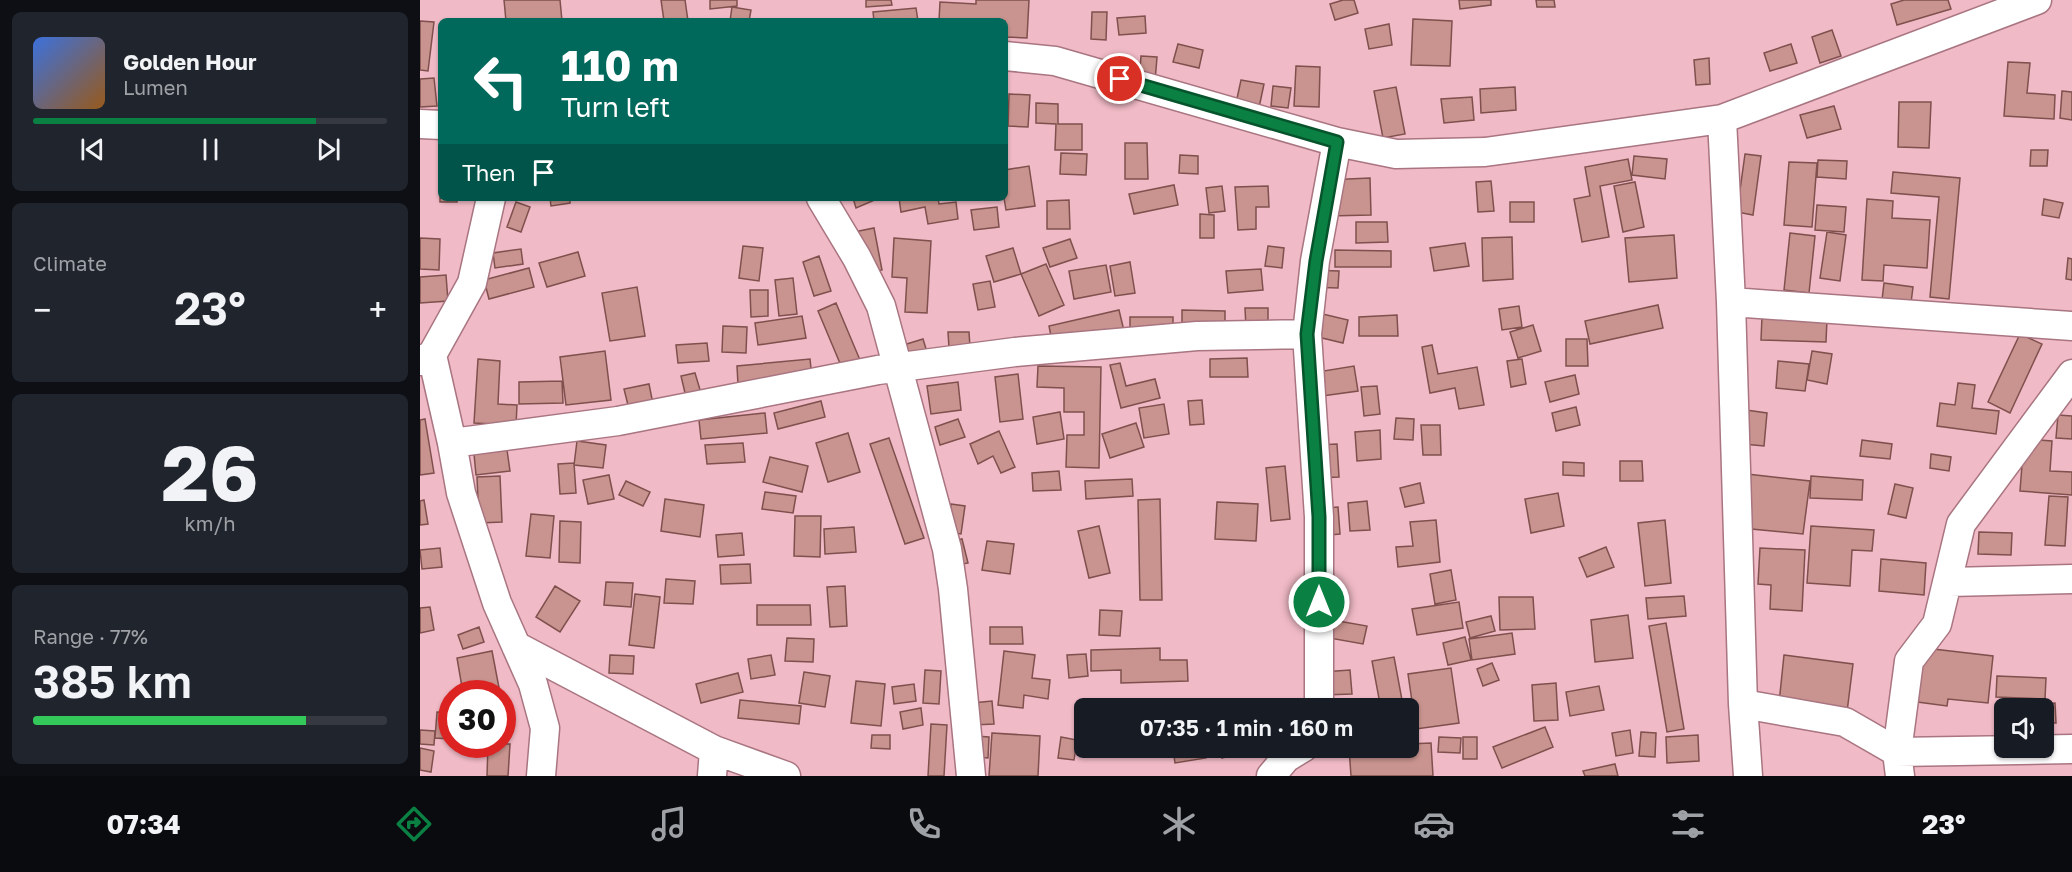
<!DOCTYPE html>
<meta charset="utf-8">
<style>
:root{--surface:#171b24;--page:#20242c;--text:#f1f3f6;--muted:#9ea1a6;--line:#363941;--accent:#0b8043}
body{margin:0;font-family:"Golos Text",sans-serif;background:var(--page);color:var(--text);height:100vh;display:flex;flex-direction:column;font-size:22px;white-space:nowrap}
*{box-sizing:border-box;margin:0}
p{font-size:20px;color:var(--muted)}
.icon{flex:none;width:33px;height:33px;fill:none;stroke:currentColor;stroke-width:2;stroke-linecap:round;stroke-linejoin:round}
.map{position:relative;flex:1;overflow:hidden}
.drawer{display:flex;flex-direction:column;gap:12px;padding:12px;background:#0d0f14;width:420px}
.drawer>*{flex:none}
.banner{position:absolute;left:18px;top:18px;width:570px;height:183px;border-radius:9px;box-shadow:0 2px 4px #0004;background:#00695c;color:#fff;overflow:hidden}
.buttons{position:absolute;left:1574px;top:698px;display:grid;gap:12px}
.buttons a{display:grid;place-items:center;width:60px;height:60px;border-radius:9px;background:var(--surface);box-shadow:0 2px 4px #0004;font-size:30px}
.speed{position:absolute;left:18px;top:680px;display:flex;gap:12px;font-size:30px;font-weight:700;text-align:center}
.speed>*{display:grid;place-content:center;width:78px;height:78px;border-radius:50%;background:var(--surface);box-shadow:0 2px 4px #0004;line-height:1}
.speed .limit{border:9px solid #d22;background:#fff;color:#111}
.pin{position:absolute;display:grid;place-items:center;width:51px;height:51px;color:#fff;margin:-26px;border:3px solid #fff;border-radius:50%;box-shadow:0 2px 6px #0007}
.me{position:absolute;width:66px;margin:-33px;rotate:0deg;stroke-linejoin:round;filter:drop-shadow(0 0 4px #0008)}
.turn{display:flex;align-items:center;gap:21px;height:126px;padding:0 24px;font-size:27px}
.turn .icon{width:78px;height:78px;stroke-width:2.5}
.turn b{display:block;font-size:42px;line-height:51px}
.then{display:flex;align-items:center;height:57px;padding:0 24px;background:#0003;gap:12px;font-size:22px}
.big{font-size:45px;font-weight:600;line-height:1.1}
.drawer .tile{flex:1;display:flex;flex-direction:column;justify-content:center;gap:9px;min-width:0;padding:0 21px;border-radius:9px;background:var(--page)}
.drawer .dial{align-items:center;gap:0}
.dial b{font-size:78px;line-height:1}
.song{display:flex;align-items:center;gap:18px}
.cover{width:72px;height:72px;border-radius:9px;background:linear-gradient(135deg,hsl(220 70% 55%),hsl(30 70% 35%))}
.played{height:6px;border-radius:3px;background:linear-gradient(90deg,var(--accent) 80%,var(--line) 80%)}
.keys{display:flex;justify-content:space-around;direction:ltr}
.heat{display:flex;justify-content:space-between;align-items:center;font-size:33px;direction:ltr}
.charge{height:9px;border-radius:4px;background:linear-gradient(90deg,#34c759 77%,var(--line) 0)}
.trip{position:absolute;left:654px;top:698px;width:345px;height:60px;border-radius:9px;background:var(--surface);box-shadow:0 2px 4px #0004;font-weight:600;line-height:60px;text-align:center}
.menu{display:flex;height:96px;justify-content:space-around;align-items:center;background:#090b0e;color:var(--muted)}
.menu .icon{width:42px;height:42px}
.menu .current{color:var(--accent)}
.menu b{font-size:27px;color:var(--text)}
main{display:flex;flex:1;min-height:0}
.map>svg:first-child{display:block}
</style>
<main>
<section class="drawer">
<div class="tile">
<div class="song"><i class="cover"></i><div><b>Golden Hour</b><p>Lumen</p></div></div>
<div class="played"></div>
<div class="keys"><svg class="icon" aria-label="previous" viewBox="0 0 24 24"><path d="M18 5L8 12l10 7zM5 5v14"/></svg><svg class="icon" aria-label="pause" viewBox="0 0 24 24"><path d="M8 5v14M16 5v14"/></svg><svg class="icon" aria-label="next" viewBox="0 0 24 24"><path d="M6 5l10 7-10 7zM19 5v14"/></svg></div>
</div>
<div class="tile"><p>Climate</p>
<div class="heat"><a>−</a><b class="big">23°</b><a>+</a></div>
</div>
<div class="tile dial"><b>26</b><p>km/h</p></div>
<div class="tile"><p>Range · 77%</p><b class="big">385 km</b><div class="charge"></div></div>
</section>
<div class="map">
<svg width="1652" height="776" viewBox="0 0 1652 776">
<rect width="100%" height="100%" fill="#f0bac6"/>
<!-- building -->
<path fill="#c9948f" stroke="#7f504d" stroke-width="1.5" d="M84 0H140L142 21H86Z
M241 0H265L268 21H244Z
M290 0H317V6L290 9Z
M446 0H471L472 5 446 7Z
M556 0H609L607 38 585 37V21H519L520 2 556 4Z
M923 0H934L938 13 915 20 910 4Z
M1039 0H1071V5L1040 9Z
M1116 0H1134L1135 7H1117Z
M1484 0H1528L1531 9 1477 25 1471 4Z
M312 7 331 10 329 21H310Z
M496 8 498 21H454L453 12Z
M672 12H687L686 40 671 39Z
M725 16 726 33 699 35 697 18Z
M993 19 1032 21 1030 66 991 65Z
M0 21 14 22 8 71 0 70Z
M969 24 972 45 949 49 945 29Z
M1412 30 1421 56 1400 63 1392 37Z
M758 44 783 50 779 68 753 62Z
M1371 44 1377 63 1350 71 1344 53Z
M721 56 737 57 735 82 719 80Z
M1289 58 1290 84 1276 85 1274 60Z
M1588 62 1610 63 1607 93 1635 95 1634 119 1584 116Z
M876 66 900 67 899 107 874 106Z
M14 78 17 106 0 107V79Z
M821 80 844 84 837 117 814 112Z
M853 86 871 88 868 108 851 106Z
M976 87 985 134 963 138 954 91Z
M1095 87 1096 110 1061 113 1060 89Z
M1642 91 1652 92V120L1640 118Z
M589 94 610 95 608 127 588 126Z
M1052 97 1054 120 1024 123 1021 99Z
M1479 102H1511L1509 148 1478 147Z
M616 103 638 104V124H662V150H635L636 124 616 123Z
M1414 106 1421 129 1387 138 1380 115Z
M705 143H727L728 179H705Z
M1611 150H1628L1627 166H1610Z
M641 153 667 154 666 175 640 174Z
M1325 154 1341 156 1333 215 1317 212Z
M760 155 778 156V174L759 173Z
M1214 156 1247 159 1245 179 1212 175Z
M1208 159 1212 180 1180 186 1189 237 1162 242 1154 199 1170 196 1165 167Z
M1398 160 1427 161 1426 179 1397 177Z
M1369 162 1397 163 1392 227 1364 225Z
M609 166 615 206 586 210 584 198 585 170Z
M1473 172 1540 178 1529 299 1510 297 1519 197 1471 193Z
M950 178 951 215 908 216 906 180Z
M1071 181 1074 211 1058 212 1056 182Z
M1215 182 1224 227 1203 232 1194 186Z
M20 183 21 198H37V202H20Z
M754 185 758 205 714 214 709 194Z
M802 186 805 211 789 213 786 188Z
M848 186 849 207H836V229L818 230 815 187Z
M130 198H150V203L131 206Z
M433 198H457V199L436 208Z
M479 198H518L519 204 536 202 538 219 508 224 505 207 481 212Z
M1447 199 1473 201 1472 218 1510 220 1507 268 1464 265 1463 281 1442 280Z
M1624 199 1643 203 1639 218 1622 215Z
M649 200 650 229H627V201Z
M96 202 110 207 101 232 87 227Z
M1090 202H1114V222H1090Z
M1397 205 1426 207 1424 232 1395 230Z
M577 207 579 227 554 230 551 210Z
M780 214 794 215V238H780Z
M936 222H967L968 242 936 243Z
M454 228 462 270 432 276 424 234Z
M1407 232 1426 235 1420 281 1400 278Z
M1370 233 1395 236 1389 293 1364 290Z
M1254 235 1257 278 1209 282 1205 238Z
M1092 237 1093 279 1063 281 1062 238Z
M0 238 20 239 19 270 0 269Z
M474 238 511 241 507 313 485 312 487 278 472 277Z
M650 239 657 258 630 267 623 248Z
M1045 243 1049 266 1014 271 1010 248Z
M323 246 343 248 339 281 319 278Z
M848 246 864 248 862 268 845 266Z
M593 248 601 274 574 282 566 256Z
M101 249 103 264 75 268 73 253Z
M915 250 971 251V267H915Z
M158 252 165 276 127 287 119 263Z
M399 256 411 291 394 296 383 262Z
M1648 258 1652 259V280L1646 279Z
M710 262 715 293 695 296 690 266Z
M626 264 644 305 619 316 601 274Z
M686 265 691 292 654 299 649 271Z
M109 268 114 287 69 299 64 280Z
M841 269 843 290 808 293 806 271Z
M888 270 919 271 918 288 888 287Z
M26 275 28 301 0 303V277Z
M373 278 377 314 359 316 355 280Z
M570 281 575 307 558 310 553 284Z
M1464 283 1493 287 1491 303 1462 300Z
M217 287 225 336 190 341 182 293Z
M330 290H348V316L331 317Z
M416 303 440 360 422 368 398 311Z
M1238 305 1243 328 1170 344 1165 321Z
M1099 306 1102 327 1082 330 1079 309Z
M825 308H848V328H826Z
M699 310 704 331 633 346 629 326Z
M762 310 805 311V330L762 329Z
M886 310 928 320 923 343 881 333Z
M977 315 978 336H939V317Z
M382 316 386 338 338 345 335 323Z
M1342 316 1407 319 1406 342 1341 340Z
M710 317H753V333H710Z
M1113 325 1121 351 1098 358 1090 332Z
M303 326 327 327 326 353 302 352Z
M528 332H549L550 347 529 348Z
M1600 334 1622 344 1590 413 1568 402Z
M503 339 507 352 481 361 477 347Z
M1146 339H1167L1168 366H1146Z
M287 343 289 361 258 363 256 345Z
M1012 345 1018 374 1057 367 1064 405 1039 409 1035 388 1010 393 1002 347Z
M185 351 191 400 146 405 140 357Z
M1392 351 1412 354 1407 384 1387 380Z
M827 358 828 377H790V359Z
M58 359 80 361 78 404 97 405 96 425 54 423Z
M390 359 392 378 318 385 317 366Z
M1102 359 1106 384 1091 387 1087 361Z
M1358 361 1389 364 1385 391 1356 388Z
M700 363 706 386 735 379 740 398 701 408 690 365Z
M618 366 681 367 679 468 646 467 647 435H664V412H644V388L617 387Z
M934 366 938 391 895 397 891 373Z
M275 373 281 393 266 397 261 376Z
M598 374 603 419 580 422 575 377Z
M1155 375 1159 394 1130 402 1125 382Z
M142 381 143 403 99 404V382Z
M538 382 541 410 511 414 507 386Z
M1538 383 1555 385 1552 408 1579 411 1576 434 1517 426 1520 403 1535 405Z
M229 384 233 404 209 409 204 389Z
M957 386 960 414 944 416 941 387Z
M782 400 784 424 770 425 768 401Z
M401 401 405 417 358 429 354 413Z
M744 404 749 434 724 438 719 408Z
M1156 407 1160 425 1136 431 1132 413Z
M1326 410 1347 413 1344 446 1323 444Z
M640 412 644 439 617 444 613 417Z
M345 413 347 433 281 439 279 420Z
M1638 415 1652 416V439L1636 438Z
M976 418 994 419 993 440 974 439Z
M5 419 14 473 0 475V420Z
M538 419 545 437 520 445 515 427Z
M716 423 724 447 690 458 682 434Z
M1001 425H1020L1021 455H1003Z
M960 430 961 459 937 461 935 432Z
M579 431 595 467 581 473 573 456 558 464 550 444Z
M428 433 440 472 408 482 396 443Z
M469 438 504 538 485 544 450 444Z
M1604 439 1632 441 1630 471 1652 472V495L1600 491Z
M1442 440 1472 444 1470 459 1440 456Z
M157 441 186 445 183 468 154 465Z
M323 443 325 462 287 464 285 445Z
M917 444 919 477 898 478 897 445Z
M87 450 90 471 56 475 54 454Z
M1511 454 1531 457 1529 471 1510 468Z
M350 457 388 466 382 492 343 482Z
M1200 461H1222L1223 481H1200Z
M1143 462 1164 463V476L1143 475Z
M154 463 156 493 140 494 138 464Z
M865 466 870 519 851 521 846 468Z
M639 471 641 490 613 491 612 473Z
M1327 474 1390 481 1383 534 1321 528Z
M189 475 194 499 168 504 163 480Z
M80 476 82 522 59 523 57 477Z
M1391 476 1443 480 1442 500 1390 498Z
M712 479 713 496 666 499 665 481Z
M206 481 230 492 223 506 199 495Z
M1000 483 1004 503 985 507 980 488Z
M1475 484 1493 488 1486 518 1468 514Z
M345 492 376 496 373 513 342 509Z
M1138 493 1144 526 1111 533 1105 499Z
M1629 496 1648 497 1645 546 1625 545Z
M245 499 284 505 280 537 241 531Z
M740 499 742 600H720L718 500Z
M4 500 8 524 0 525V501Z
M947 501 950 530 930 531 928 503Z
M797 502 838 504 836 541 795 539Z
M531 504 545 506 541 534 527 532Z
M918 507 920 534 898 536 895 509Z
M111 514 134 516 130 558 106 556Z
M375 516H401L400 557 374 556Z
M1016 520 1020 562 978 567 976 547 993 546 990 522Z
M1245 520 1251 583 1225 586 1218 523Z
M140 521 161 522 160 563 139 562Z
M679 526 690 573 669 578 658 531Z
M1391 526 1454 530 1452 551 1432 550 1430 586 1387 583Z
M434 527 436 552 405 554 404 529Z
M1559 532 1592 533 1591 555 1558 554Z
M322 533 324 555 298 557 296 535Z
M542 539 548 563 528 567 522 543Z
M567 541 594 544 590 574 562 570Z
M1186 547 1194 567 1167 577 1159 558Z
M20 548 22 567 2 569 0 550Z
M1340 548 1385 550 1382 611 1350 609 1351 585 1338 584Z
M1461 559 1506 563 1504 595 1459 591Z
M330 564 331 583 301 584 300 565Z
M1031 570 1036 600 1015 604 1010 574Z
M246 579 275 581 273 604 244 603Z
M186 582 213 583 211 607 184 605Z
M135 586 160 601 140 632 116 617Z
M425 586 427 626 410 627 407 587Z
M215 594 240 597 234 648 209 645Z
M1264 596 1266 616 1228 619 1226 598Z
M1079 597H1113L1115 629 1080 630Z
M1039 602 1043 628 997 635 992 609Z
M337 605H390L391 625H337Z
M10 607 14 630 0 633V608Z
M680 610 702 611 700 636 679 635Z
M1208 615 1213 658 1175 662 1171 620Z
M1071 616 1075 631 1050 638 1046 622Z
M901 618 947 626 943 644 898 636Z
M1246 623 1264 729 1247 732 1229 626Z
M59 627 64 642 43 649 38 635Z
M570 627H602L603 644H570Z
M1092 633 1095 654 1052 660 1049 639Z
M1045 637 1051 660 1028 665 1023 643Z
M367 638 394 639 393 662 365 661Z
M1496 647 1573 656 1568 703 1528 699 1527 706 1490 701Z
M740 648V660H767L768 681 701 683V670L671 671V650Z
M72 651 80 693H43L37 658Z
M584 651 615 655 612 678 630 680 628 699 604 695 603 708 578 705Z
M666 654 668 676 649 678 647 655Z
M190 655 214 656 213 674 189 673Z
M351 655 355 675 331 679 328 659Z
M1364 655 1433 664 1427 712 1359 703Z
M974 657 982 700 960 704 952 661Z
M1072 663 1079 680 1063 686 1057 669Z
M1031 668 1039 723 996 729 988 674Z
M505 670 521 671 519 704 503 703Z
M930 670 932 694 903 695 902 672Z
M384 672 410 676 405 707 379 703Z
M318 673 323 692 281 703 276 684Z
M1577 676 1626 678 1625 699 1576 697Z
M436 681 465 684 461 726 431 723Z
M1136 683 1138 720 1114 721 1112 685Z
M494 684 496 701 474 704 472 687Z
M1179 686 1184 710 1150 716 1146 692Z
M320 700 381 706 379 724 318 718Z
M808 700 809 708H791L790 703Z
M572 701 574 724 553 725 552 703Z
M1635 703 1636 723H1623V708H1618V704Z
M501 708 503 725 483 729 480 712Z
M17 712 31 713 30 739 15 738Z
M511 724 527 725 524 776H508Z
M1125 727 1133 747 1082 768 1073 747Z
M0 730 15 731 14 745 0 744Z
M1210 730 1213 753 1196 756 1192 733Z
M1221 732 1236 733 1235 757 1219 756Z
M572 733 620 736 618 776H569Z
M452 735H470V749L451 748Z
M1278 735 1279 761 1247 763 1246 737Z
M555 736 569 737 568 758 554 757Z
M641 737 657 740 654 760 638 758Z
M1019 737 1041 738 1040 753 1018 752Z
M1043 737H1057V759H1043Z
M1011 743 1013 776H931L929 748 988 747V744Z
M68 744H90L88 776H67Z
M706 747H728V750L706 751Z
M763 747H784L786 758 755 763 753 749Z
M800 747H823L824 752 802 758Z
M0 748 14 751 11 772 0 770Z
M1195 764 1198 776H1165L1163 771Z"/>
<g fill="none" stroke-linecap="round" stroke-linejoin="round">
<defs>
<path id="street" d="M585 56 635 61 917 142 976 154 1065 152 1302 119 1617 0
M1302 119 1311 302 1323 704 1328 776
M0 124 21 125
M401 198 437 258 461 306 527 549 533 589 551 776
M1311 302 1652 326
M12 355 32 443 41 493 77 603 113 684 125 728 121 776
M0 361 12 355 52 283 71 198
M1652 374 1541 524 1517 624 1489 661 1477 752 1652 749
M32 443 198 421 458 370 595 352 777 336 887 334
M1529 582 1652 579
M96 646 294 750 366 776
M1323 704 1425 722 1477 752 1480 776
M899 708V517L887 334 895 261 917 142
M292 776 294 750
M851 776 866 758 884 747"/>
</defs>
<!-- street casing -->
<use href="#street" stroke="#a87581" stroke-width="31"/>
<!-- street -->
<use href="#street" stroke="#fff" stroke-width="28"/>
</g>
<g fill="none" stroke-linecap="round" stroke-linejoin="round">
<defs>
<path id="route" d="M700 79 917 142 896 261 887 334 899 517V602"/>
</defs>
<!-- route casing -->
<use href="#route" stroke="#07532c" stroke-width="15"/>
<!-- route -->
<use href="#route" stroke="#0b8043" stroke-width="10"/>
</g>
</svg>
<div class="buttons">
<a><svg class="icon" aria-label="sound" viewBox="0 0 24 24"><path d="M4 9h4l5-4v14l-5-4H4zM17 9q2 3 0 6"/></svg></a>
</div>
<div class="speed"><div class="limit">30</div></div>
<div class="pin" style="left:700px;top:79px;background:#d93025"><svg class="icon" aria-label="arrive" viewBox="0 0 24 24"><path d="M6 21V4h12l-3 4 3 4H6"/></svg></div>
<svg class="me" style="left:899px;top:602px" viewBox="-20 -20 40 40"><circle r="17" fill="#0b8043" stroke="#fff" stroke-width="3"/><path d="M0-11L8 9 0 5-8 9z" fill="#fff"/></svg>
<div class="trip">07:35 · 1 min · 160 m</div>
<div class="banner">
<div class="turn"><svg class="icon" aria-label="left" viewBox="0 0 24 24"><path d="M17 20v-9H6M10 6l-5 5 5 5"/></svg><div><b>110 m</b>Turn left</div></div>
<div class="then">Then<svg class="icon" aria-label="arrive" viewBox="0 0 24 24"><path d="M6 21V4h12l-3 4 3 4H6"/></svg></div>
</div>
</div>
</main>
<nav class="menu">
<b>07:34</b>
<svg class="icon current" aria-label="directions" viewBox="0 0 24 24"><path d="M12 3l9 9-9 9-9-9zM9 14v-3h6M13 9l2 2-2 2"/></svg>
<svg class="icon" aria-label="music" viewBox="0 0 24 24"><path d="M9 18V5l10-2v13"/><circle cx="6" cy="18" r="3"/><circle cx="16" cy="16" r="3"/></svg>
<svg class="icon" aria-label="phone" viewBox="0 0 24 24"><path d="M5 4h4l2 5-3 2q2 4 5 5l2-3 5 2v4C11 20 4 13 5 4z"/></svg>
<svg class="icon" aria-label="climate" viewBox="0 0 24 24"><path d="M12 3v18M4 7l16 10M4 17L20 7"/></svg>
<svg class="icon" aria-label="car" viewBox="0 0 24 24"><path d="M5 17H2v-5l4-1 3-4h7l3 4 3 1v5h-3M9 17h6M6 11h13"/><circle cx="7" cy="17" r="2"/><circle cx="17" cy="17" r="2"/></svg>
<svg class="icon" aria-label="filters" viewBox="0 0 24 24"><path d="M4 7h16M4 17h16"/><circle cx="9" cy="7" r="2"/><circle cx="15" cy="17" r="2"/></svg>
<b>23°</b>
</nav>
